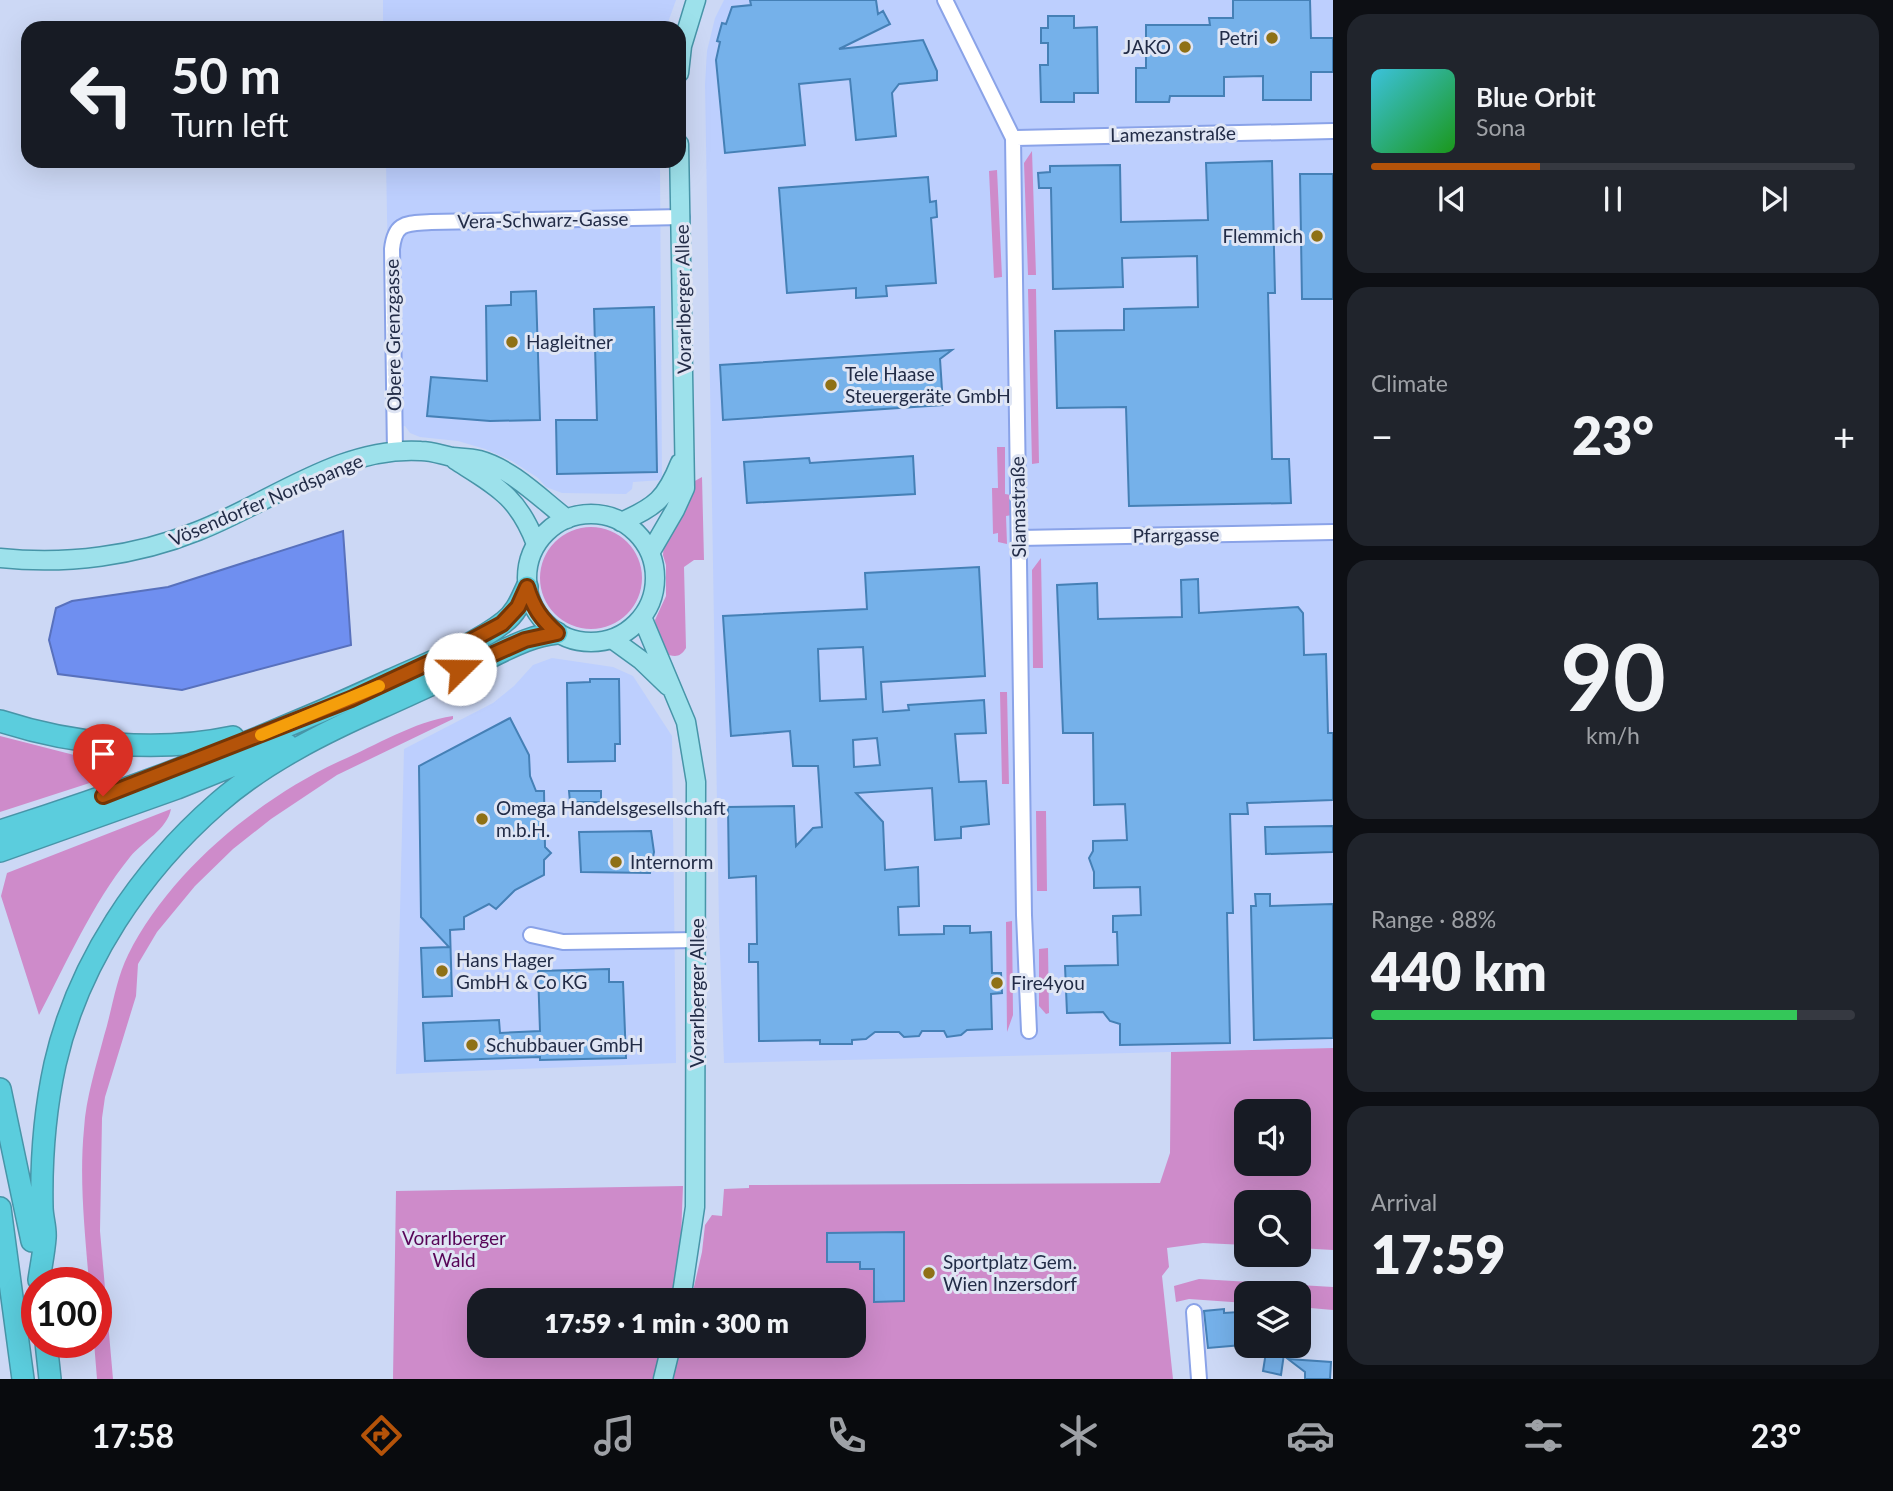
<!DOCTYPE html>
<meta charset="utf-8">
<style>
:root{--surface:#171b24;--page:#20242c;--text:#f1f3f6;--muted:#9ea1a6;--line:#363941;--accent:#b45309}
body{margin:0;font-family:Lato,sans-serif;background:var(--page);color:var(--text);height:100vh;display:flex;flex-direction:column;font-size:26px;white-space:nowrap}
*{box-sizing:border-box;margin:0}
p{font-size:23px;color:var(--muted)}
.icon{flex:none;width:38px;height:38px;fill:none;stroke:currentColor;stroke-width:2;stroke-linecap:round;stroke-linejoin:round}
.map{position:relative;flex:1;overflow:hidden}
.sheet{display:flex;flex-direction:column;gap:14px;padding:14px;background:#0d0f14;width:560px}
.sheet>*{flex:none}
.guide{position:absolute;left:21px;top:21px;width:665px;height:147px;border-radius:21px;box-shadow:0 7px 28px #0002;background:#171b24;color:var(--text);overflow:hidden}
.tools{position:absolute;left:1234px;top:1099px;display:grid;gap:14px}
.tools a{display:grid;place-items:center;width:77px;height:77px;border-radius:14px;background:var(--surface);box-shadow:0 7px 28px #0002;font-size:35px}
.speed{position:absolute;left:21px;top:1267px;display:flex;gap:14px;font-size:35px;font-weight:700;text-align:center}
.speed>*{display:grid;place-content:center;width:91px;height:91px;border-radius:50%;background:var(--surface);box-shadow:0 7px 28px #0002;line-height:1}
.speed .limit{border:10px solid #d22;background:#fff;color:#111}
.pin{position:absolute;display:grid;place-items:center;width:60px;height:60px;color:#fff;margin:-72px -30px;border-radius:50% 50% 50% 0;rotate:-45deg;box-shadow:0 0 7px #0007}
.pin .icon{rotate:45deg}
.me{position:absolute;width:77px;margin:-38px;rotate:68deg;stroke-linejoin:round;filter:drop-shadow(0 0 5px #0008)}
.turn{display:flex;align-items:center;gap:24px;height:147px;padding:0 35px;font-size:32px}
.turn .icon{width:91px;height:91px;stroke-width:2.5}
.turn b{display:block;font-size:49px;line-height:60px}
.big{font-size:52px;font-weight:800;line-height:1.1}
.sheet .widget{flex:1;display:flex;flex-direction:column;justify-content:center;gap:10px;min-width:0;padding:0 24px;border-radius:21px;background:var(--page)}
.sheet .dial{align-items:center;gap:0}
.dial b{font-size:91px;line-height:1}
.song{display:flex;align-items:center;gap:21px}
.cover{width:84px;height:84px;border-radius:10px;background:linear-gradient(135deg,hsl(190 70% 55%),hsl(120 70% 35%))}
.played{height:7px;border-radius:4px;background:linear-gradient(90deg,var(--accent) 35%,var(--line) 35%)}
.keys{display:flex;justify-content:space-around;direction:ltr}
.heat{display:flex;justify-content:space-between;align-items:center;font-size:38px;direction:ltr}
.charge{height:10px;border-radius:5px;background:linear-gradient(90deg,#34c759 88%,var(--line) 0)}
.trip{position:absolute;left:467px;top:1288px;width:399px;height:70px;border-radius:21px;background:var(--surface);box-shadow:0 7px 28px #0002;font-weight:800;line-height:70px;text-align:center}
.tab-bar{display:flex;height:112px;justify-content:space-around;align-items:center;background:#090b0e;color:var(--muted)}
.tab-bar .icon{width:49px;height:49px}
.tab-bar .current{color:var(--accent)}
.tab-bar b{font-size:32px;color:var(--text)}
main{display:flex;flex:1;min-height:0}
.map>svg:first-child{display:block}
</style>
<main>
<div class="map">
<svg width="1333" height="1379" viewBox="0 0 1333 1379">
<rect width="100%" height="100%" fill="#ccd8f5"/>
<!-- built -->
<path fill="#bdcffe" d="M383 0H676L666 28H383Z
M724 0H1333V1048L724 1063 719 924 705 84 707 51 715 18Z
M386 161H660L662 480 633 482 632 489 626 494 562 493 546 487 538 478 512 461 485 449 458 441 420 437 410 433 405 426 391 427Z
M552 658 613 667 633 676 672 736 676 1063 396 1074 404 749 493 703 514 686 533 665Z"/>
<!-- green -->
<path fill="#ce8bca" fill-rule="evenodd" d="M1032 151 1036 275H1028L1024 163Z
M997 170 1002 277 994 278 989 171Z
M1028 289H1036L1039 463 1032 464Z
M997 447H1005V494L1011 495 1012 515 1006 516 1007 544 998 542V533L993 534 992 488H998Z
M702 477 704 560H694L684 567 686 648C681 656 677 657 669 655L656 629 655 620 666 596V565L663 555 664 542 693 482Z
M540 578a51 51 0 1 1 102 0a51 51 0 1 1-102 0Z
M1041 558 1043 668H1033L1032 570Z
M1000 692H1007L1009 784H1002Z
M453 716V719L337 775 271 819 233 849 195 886 157 932 138 964 136 996 105 1097 102 1118 100 1231 113 1379H97L94 1342 96 1283H89C85 1232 79 1180 84 1129 86 1097 96 1067 104 1036 112 1010 116 979 128 955 169 872 258 799 340 761 377 745 413 722 453 716Z
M0 736 121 767 102 779 0 812Z
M171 809C167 830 143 841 130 857 92 904 67 962 39 1015L1 896 7 873Z
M1036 811H1046L1047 891H1037Z
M1012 921 1013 1015 1007 1032 1006 922Z
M1048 948 1049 1013 1046 1014 1039 1006V949Z
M1333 1048V1250L1299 1248 1298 1202H1246V1245L1203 1243 1167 1248 1169 1267 1162 1276 1173 1379H671L678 1346H854V1300H691L702 1252 705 1225 712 1215 722 1216 724 1189 749 1188V1185L1160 1183 1170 1153 1171 1052ZM1246 1111H1298V1164H1246Z
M683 1186 681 1237 671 1300H480V1346H662L655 1379H393L396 1191Z
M1199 1279 1333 1287V1310L1299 1307 1298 1293H1246V1303L1189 1299 1176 1302 1174 1286Z"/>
<!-- water -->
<path fill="#6f8ff0" stroke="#5871bd" stroke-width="2" d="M343 531 351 645 182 690 58 674 49 640 56 608 72 601 168 587Z"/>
<!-- building -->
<path fill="#75b1ea" stroke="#4580b6" stroke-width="2" fill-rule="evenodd" d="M750 0H876L878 14 883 11 890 24 839 49 923 40 937 71V80L899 84 892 93 896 136 856 140 850 79 799 84 805 145 725 153 716 60 720 42 717 41 722 23 726 24 732 7 751 5Z
M1233 0H1310L1311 38H1333V72H1311V100H1263V76L1224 77V96H1170L1169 102H1136V68H1146V25H1210L1209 18H1233Z
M1048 16H1074V28L1097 27 1098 93H1074V102H1041L1040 65H1048V43H1041V28H1048Z
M1272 161 1275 293H1268L1272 459H1289L1291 503 1129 506 1126 407 1057 408 1055 331 1124 330V309L1198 307 1197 256 1122 258 1123 287 1053 289 1051 188H1039L1038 173 1050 172V166L1120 165 1121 222 1208 220 1206 163Z
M1300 174H1333V299H1302Z
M928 177 930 202 936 201 937 217 931 218 936 283 886 286 887 296 856 298V288L787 293 779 188Z
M536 291 540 420 490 421 427 416 431 377 487 381 486 306 511 305V292Z
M654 307 657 472 557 474 556 420H597L594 309Z
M952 350 940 359 943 405 723 420 720 365Z
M913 456 915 494 747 503 744 462 809 458 810 463Z
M979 567 985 676 881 682 883 712 909 710 908 705 984 700 986 733 955 734 959 782 986 781 989 824 961 827V838L935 840 932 788 856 793 883 822 885 870 918 867 919 906 898 907 899 935 944 934V926H970V933L991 932 992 973H1001L1002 993 991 994 992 1029 967 1030 961 1035 947 1037 944 1031H922L919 1036 904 1037 899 1032H875L866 1039 852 1040V1044H820V1040L759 1041 758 962H749V944H757L756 876 729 878 728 807 794 806 796 846 813 828 822 827 818 766H793L790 731 731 736 723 616 867 609 865 573ZM863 647 866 699 820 701 818 649ZM877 738 880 765 854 767 853 740Z
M1198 579 1199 613 1298 607 1303 613 1304 655 1326 654 1328 733H1333V800L1247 803 1248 814H1230L1233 913H1227L1230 1043 1120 1045V1024L1110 1021 1103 1012 1067 1013 1065 966 1118 965 1117 932H1113V916L1141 915 1140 887 1094 888V872L1089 858 1093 851V841L1127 840 1125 804 1094 805 1093 733H1063L1057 585 1097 583 1098 619 1182 617 1181 580Z
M590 679H619L620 744H615V761L568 762 567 683 590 682Z
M510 718 529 755 530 776 536 791H544L545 847 551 853 544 860V875L515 890 496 909 489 904 464 917V929L450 930 452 996 423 997 421 948 449 947 421 917 419 766Z
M569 791H601V802H570Z
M1333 826V852L1266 854 1265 827Z
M651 831 654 852 650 873 581 872 579 832Z
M1255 894H1270V906L1333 904V1038L1254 1040 1251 906H1256Z
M609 969V982H623L626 1058 540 1060V1057L425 1061 423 1023 499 1020 500 1033 540 1031 538 971Z
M904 1232V1301L874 1302V1269H860V1262H827V1233Z
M1224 1309V1313L1239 1312 1242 1345 1208 1348 1204 1311Z
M1266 1352 1284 1354 1281 1375 1263 1371Z
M1288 1359 1331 1362 1330 1379H1305V1372Z"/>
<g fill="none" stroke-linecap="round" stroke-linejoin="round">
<defs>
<path id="minor" d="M945 0 1013 138 1024 915 1029 1031
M1013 138 1333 131
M395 452 392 249C395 221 407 224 431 222L682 217
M1019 538 1333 532
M531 935 563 942 698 940
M1194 1312 1199 1379"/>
<path id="major" d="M679 73 682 46 696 0
M455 460C496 486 518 496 536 544
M527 578a64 64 0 1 1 128 0a64 64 0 1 1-128 0Z
M621 522C656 507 666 498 680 463
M650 553 675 510 685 488 679 144
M0 558C67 565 136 556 198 531 270 503 340 446 421 451 432 451 442 455 452 457 461 458 470 458 479 460 512 469 540 498 567 519
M642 617 686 722 696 782 695 1207 681 1300
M612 639 641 660 668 686
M663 1379 671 1346"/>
<path id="highway" d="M0 721C74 745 157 753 233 737
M0 831C130 790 268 737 391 680 424 665 477 644 504 622 516 613 521 600 527 587
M0 851 177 788 286 744
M0 1089 32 1241
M0 1208 23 1379
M39 1280C41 1266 44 1252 45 1238 46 1228 42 1217 42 1207 41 1160 45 1110 55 1064 78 963 140 871 218 803 265 762 325 732 382 707 417 691 453 675 488 658 511 647 530 636 557 633
M46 1342 50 1379"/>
</defs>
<!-- minor casing -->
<use href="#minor" stroke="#8aa3e8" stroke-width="18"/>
<!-- major casing -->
<use href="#major" stroke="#4795a8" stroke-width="21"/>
<!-- highway casing -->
<use href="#highway" stroke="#4795a8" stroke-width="24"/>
<!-- minor -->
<use href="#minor" stroke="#fff" stroke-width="14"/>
<!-- major -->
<use href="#major" stroke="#9de1eb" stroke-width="18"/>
<!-- highway -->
<use href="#highway" stroke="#5bcddd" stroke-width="21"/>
</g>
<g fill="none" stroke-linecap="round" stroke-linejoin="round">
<defs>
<path id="route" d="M103 796 351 699 437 659 502 624 518 607 527 587C533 607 541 619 557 633L525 640 460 669"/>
</defs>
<!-- route casing -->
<use href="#route" stroke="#753606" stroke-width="18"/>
<!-- route -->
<use href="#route" stroke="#b45309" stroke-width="12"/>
<!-- slow -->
<path stroke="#f59e0b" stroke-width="12" d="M261 735 379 686"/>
</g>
<!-- markers -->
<g fill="#8f7116" stroke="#dfe5f4" stroke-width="2.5">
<circle cx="1272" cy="38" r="7"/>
<circle cx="1185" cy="47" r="7"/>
<circle cx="1317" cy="236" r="7"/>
<circle cx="512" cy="342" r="7"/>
<circle cx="831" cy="385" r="7"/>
<circle cx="482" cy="819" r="7"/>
<circle cx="616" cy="862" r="7"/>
<circle cx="442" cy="971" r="7"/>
<circle cx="997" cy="983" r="7"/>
<circle cx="472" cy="1045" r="7"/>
<circle cx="929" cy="1273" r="7"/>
</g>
<g text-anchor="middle" stroke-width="6" stroke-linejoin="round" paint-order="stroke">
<!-- poi labels -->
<g font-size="19" fill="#222c47" stroke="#dfe5f4" text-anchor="start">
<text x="1258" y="45" text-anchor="end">Petri</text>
<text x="1171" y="54" text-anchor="end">JAKO</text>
<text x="1303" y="243" text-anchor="end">Flemmich</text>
<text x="526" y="349">Hagleitner</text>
<text x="845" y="381">Tele Haase<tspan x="845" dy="22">Steuergeräte GmbH</tspan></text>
<text x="496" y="815">Omega Handelsgesellschaft<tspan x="496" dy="22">m.b.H.</tspan></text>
<text x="630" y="869">Internorm</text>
<text x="456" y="967">Hans Hager<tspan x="456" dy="22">GmbH &amp; Co KG</tspan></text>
<text x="1011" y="990">Fire4you</text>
<text x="486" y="1052">Schubbauer GmbH</text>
<text x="943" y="1269">Sportplatz Gem.<tspan x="943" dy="22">Wien Inzersdorf</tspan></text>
</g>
<!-- street labels -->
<g font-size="19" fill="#222c47" stroke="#dfe5f4">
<text transform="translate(1173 134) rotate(-1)" y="7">Lamezanstraße</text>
<text transform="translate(543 220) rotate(-1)" y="7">Vera-Schwarz-Gasse</text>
<text transform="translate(683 299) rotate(-91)" y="7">Vorarlberger Allee</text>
<text transform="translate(393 335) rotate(-91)" y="7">Obere Grenzgasse</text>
<text transform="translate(266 500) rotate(-23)" y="7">Vösendorfer Nordspange</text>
<text transform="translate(1018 507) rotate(-91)" y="7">Slamastraße</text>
<text transform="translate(1176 535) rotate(-1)" y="7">Pfarrgasse</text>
<text transform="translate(697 993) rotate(-90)" y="7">Vorarlberger Allee</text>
</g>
<!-- park labels -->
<g font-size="19" fill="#570557" stroke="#dfe5f4">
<text x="454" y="1245">Vorarlberger<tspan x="454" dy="22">Wald</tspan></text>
</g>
</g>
</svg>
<div class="tools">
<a><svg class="icon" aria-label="sound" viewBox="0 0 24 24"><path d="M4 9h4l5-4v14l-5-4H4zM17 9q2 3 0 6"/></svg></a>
<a><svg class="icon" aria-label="search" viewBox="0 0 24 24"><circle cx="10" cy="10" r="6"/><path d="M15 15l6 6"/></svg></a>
<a><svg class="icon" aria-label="layers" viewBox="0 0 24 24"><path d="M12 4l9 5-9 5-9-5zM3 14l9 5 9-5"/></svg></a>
</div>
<div class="speed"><div class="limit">100</div></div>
<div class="pin" style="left:103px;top:796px;background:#d93025"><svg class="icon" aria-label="arrive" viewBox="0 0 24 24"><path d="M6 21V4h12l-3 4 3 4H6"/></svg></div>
<svg class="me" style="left:460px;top:669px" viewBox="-20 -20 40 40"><circle r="19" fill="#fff"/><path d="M0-13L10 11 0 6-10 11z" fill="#b45309"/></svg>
<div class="trip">17:59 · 1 min · 300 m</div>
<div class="guide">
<div class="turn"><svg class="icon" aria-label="left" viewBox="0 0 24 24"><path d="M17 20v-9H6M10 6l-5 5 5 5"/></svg><div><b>50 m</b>Turn left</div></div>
</div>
</div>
<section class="sheet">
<div class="widget">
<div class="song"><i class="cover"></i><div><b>Blue Orbit</b><p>Sona</p></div></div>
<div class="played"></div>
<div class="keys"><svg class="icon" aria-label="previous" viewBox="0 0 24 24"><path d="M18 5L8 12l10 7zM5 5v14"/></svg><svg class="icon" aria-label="pause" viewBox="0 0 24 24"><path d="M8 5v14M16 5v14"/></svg><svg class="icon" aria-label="next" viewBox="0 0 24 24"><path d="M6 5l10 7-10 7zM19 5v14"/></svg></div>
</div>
<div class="widget"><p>Climate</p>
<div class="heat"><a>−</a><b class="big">23°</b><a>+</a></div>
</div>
<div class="widget dial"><b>90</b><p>km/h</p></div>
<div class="widget"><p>Range · 88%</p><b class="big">440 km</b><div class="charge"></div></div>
<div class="widget"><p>Arrival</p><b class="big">17:59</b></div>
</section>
</main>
<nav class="tab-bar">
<b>17:58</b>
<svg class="icon current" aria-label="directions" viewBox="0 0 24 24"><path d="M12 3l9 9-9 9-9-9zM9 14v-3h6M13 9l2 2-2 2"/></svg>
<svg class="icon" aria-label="music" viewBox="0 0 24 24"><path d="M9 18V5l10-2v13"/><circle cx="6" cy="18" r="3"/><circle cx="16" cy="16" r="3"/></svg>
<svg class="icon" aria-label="phone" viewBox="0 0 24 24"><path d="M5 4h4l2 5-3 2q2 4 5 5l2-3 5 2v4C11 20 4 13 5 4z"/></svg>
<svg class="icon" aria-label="climate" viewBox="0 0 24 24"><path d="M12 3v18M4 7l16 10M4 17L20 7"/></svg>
<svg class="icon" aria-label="car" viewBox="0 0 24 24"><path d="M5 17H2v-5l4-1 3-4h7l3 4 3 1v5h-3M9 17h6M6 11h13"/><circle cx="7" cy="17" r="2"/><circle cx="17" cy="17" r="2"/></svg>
<svg class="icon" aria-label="filters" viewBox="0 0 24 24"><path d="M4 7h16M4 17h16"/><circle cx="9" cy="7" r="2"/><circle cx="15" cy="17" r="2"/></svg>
<b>23°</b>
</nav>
